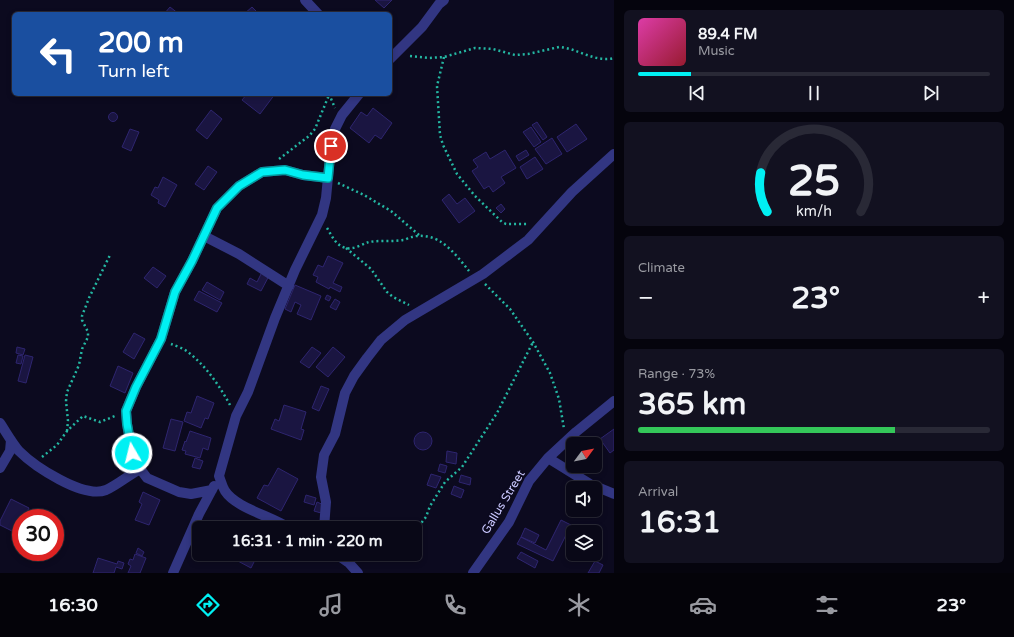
<!DOCTYPE html>
<meta charset="utf-8">
<style>
:root{--surface:#090817;--page:#121120;--text:#f1f3f6;--muted:#999aa1;--line:#292936;--accent:#00f0f3}
body{margin:0;font-family:"Varela Round",sans-serif;background:var(--page);color:var(--text);height:100vh;display:flex;flex-direction:column;font-size:15px;white-space:nowrap}
*{box-sizing:border-box;margin:0}
p{font-size:13px;color:var(--muted)}
.icon{flex:none;width:22px;height:22px;fill:none;stroke:currentColor;stroke-width:2;stroke-linecap:round;stroke-linejoin:round}
.map{position:relative;flex:1;overflow:hidden}
.details{display:flex;flex-direction:column;gap:10px;padding:10px;background:#05040d;width:400px}
.details>*{flex:none}
.top-card{position:absolute;left:12px;top:12px;width:380px;height:84px;border-radius:6px;box-shadow:0 2px 6px #0003,0 0 0 1px var(--line);background:#1a4fa0;color:#fff;overflow:hidden}
.needle{width:26px;rotate:58deg}
.buttons{position:absolute;left:566px;top:437px;display:grid;gap:8px}
.buttons a{display:grid;place-items:center;width:36px;height:36px;border-radius:6px;background:var(--surface);box-shadow:0 2px 6px #0003,0 0 0 1px var(--line);font-size:20px}
.speed{position:absolute;left:12px;top:509px;display:flex;gap:8px;font-size:20px;font-weight:700;text-align:center}
.speed>*{display:grid;place-content:center;width:52px;height:52px;border-radius:50%;background:var(--surface);box-shadow:0 2px 6px #0003,0 0 0 1px var(--line);line-height:1}
.speed .limit{border:6px solid #d22;background:#fff;color:#111}
.pin{position:absolute;display:grid;place-items:center;width:34px;height:34px;color:#fff;margin:-17px;border:2px solid #fff;border-radius:50%;box-shadow:0 1px 4px #0007}
.me{position:absolute;width:44px;margin:-22px;rotate:352deg;stroke-linejoin:round;filter:drop-shadow(0 0 3px #0008)}
.turn{display:flex;align-items:center;gap:14px;height:84px;padding:0 20px;font-size:18px}
.turn .icon{width:52px;height:52px;stroke-width:2.5}
.turn b{display:block;font-size:28px;line-height:34px}
.big{font-size:30px;font-weight:700;line-height:1.1}
.details .widget{flex:1;display:flex;flex-direction:column;justify-content:center;gap:6px;min-width:0;padding:0 14px;border-radius:6px;background:var(--page)}
.details .dial{align-items:center;gap:0}
.dial svg{height:104px;overflow:visible;fill:none;stroke:var(--line);stroke-width:7;stroke-linecap:round;text-anchor:middle}
.dial text{fill:var(--text);stroke:none}
.song{display:flex;align-items:center;gap:12px}
.cover{width:48px;height:48px;border-radius:6px;background:linear-gradient(135deg,hsl(320 70% 55%),hsl(350 70% 35%))}
.played{height:4px;border-radius:2px;background:linear-gradient(90deg,var(--accent) 15%,var(--line) 15%)}
.keys{display:flex;justify-content:space-around;direction:ltr}
.heat{display:flex;justify-content:space-between;align-items:center;font-size:22px;direction:ltr}
.charge{height:6px;border-radius:3px;background:linear-gradient(90deg,#34c759 73%,var(--line) 0)}
.trip{position:absolute;left:192px;top:521px;width:230px;height:40px;border-radius:6px;background:var(--surface);box-shadow:0 2px 6px #0003,0 0 0 1px var(--line);font-weight:700;line-height:40px;text-align:center}
.dock{display:flex;height:64px;justify-content:space-around;align-items:center;background:#040309;color:var(--muted)}
.dock .icon{width:28px;height:28px}
.dock .active{color:var(--accent)}
.dock b{font-size:18px;color:var(--text)}
main{display:flex;flex:1;min-height:0}
.map>svg:first-child{display:block}
</style>
<main>
<div class="map">
<svg width="614" height="573" viewBox="0 0 614 573">
<rect width="100%" height="100%" fill="#0c0a1f"/>
<!-- building -->
<path fill="#1a1541" stroke="#2e256f" d="M375 0H392L384 8Z
M170 7 179 14H164Z
M252 7 259 14H244Z
M247 94H275L260 114 242 100Z
M373 108 392 123 381 139 375 135 369 143 350 128 361 112 367 116Z
M211 110 222 119 207 139 196 130Z
M108.5 117a4.5 4.5 0 1 1 9 0a4.5 4.5 0 1 1-9 0Z
M537 122 547 137 543 140 532 125Z
M576 124 587 139 567 152 557 137Z
M531 127 541 142 534 147 523 132Z
M130 129 139 132 131 151 122 147Z
M552 138 562 154 546 164 535 149Z
M505 150 516 168 501 177 505 183 493 192 489 186 484 189 472 171 478 167 473 160 486 152 490 159Z
M526 150 529 155 519 161 516 156Z
M535 157 543 169 527 179 520 167Z
M208 166 217 172 204 190 195 184Z
M163 177 177 185 165 207 158 203 159 200 151 195 155 187 158 188Z
M449 194 457 204 465 198 475 211 459 223 442 200Z
M501 204 505 209 501 213 496 208Z
M328 256 343 263 333 283 342 287 340 292 330 287 329 289 316 282 318 277 313 275 318 265 323 267Z
M153 267 166 276 157 288 144 278Z
M263 270 270 274 261 291 247 284 250 278 257 282Z
M207 282 224 292 220 300 202 290Z
M295 285 321 296 311 320 297 314 301 305 295 302 291 312 285 309Z
M199 291 222 303 217 312 194 300Z
M327 295 331 297 329 301 325 299Z
M335 299 340 302 336 310 330 307Z
M134 333 145 339 134 359 123 352Z
M17 347 25 349 23 355 16 353Z
M312 347 321 353 309 368 300 362Z
M333 347 345 357 328 377 316 367Z
M18 355 23 356 21 364 16 363Z
M25 355 33 357 26 383 18 381Z
M118 366 133 373 125 393 110 386Z
M321 386 329 389 319 411 312 408Z
M197 396 214 403 208 419 205 418 201 428 184 421 187 412 191 413Z
M284 405 306 412 301 429 304 430 301 440 271 429 275 419 279 421Z
M171 419 183 422 175 451 163 448Z
M614 429V450L610 453 600 439Z
M190 431 211 438 208 450 203 448 200 458 185 454 186 451 182 450 185 441 186 442Z
M414 441a9 9 0 1 1 18 0a9 9 0 1 1-18 0Z
M447 451 457 453 456 464 446 462Z
M195 458 203 461 200 469 192 467Z
M440 464 447 466 445 473 438 471Z
M278 468 298 479 281 511 257 498 264 485 268 486Z
M431 474 441 477 436 488 427 485Z
M461 475 471 478 470 485 459 482Z
M454 486 464 490 461 498 451 494Z
M143 492 160 500 149 525 135 520 142 504 139 502Z
M306 495 316 498 314 505 304 502Z
M11 499 29 508 24 518H21V524L16 533 0 525V521Z
M317 502 324 505 321 513 314 511Z
M561 520 571 525 553 561 517 544 521 537 546 550Z
M525 528 539 535 535 543 521 537Z
M138 548 144 552 142 556 136 553Z
M521 552 538 561 535 568 517 558Z
M135 554 146 558 140 573H128L131 566 128 564 130 559 133 560Z
M239 554H258L251 568 236 560Z
M98 558 117 564 118 561 124 563 122 569 116 567 114 573H93Z
M595 561 603 565 599 573H588Z"/>
<g fill="none" stroke-linecap="round" stroke-linejoin="round">
<!-- path -->
<path stroke="#24b7a2" stroke-width="2.5" stroke-dasharray="2 3" stroke-linecap="butt" d="M410 56 429 58 444 57 475 48 493 49 515 55 528 54 559 47C577 48 595 63 614 58
M444 57 437 86 440 135 443 145 457 174 475 196 502 222 506 224H527
M329 94 335 108
M279 159 309 136 315 129 329 95
M338 183 364 195 391 211 419 235
M327 228C332 236 336 246 346 248 354 250 362 244 369 242 380 240 392 242 403 240 406 240 409 237 412 237 421 234 434 237 441 242 452 249 461 261 469 271
M346 248 371 269 387 292 393 297 409 305
M485 284 510 309 533 342 550 373 559 399 564 429
M171 344C176 346 183 348 188 352 206 366 219 385 230 405
M67 431 68 421 66 401 67 392 79 365 82 349 88 337V332L82 320V316L89 298 110 255
M42 457 57 445 67 431 83 416 100 422 115 416
M388 528 404 525 412 527 422 522 426 517 430 506 445 482 462 467 497 413 533 342"/>
<!-- minor -->
<path stroke="#323682" stroke-width="10" d="M305 0 318 14
M390 59 422 27 439 4 444 0
M204 236 239 254 289 286
M0 423C6 432 12 443 19 451 34 466 83 499 106 490 117 485 129 475 140 469
M548 458 590 484 614 494
M0 468 10 451 11 440
M212 490 191 494 179 492 147 478 138 466 132 453 127 424 126 411 136 387 161 339 175 292 192 261 217 208 239 186 262 172 285 170 303 175 328 178
M289 528C271 516 236 508 225 491 222 486 221 481 219 476L236 416 248 392 275 318 295 270 322 215 326 198 331 146 335 129 342 115 359 94
M324 528 326 502 321 477 324 455 335 434 345 393 354 376 367 358 381 340 405 320 483 274 528 240 572 192 614 154
M336 554 349 563 358 573
M173 573 199 514 214 486
M473 573 509 522 529 481 548 458 576 432 614 401"/>
</g>
<g fill="none" stroke-linecap="round" stroke-linejoin="round">
<defs>
<path id="route" d="M132 453 130 440 127 424 126 411 136 387 161 339 175 292 192 261 217 208 239 186 262 172 285 170 303 175 328 178 331 146"/>
</defs>
<!-- route casing -->
<use href="#route" stroke="#009c9e" stroke-width="10"/>
<!-- route -->
<use href="#route" stroke="#00f0f3" stroke-width="7"/>
</g>
<g text-anchor="middle" stroke-width="4" stroke-linejoin="round" paint-order="stroke">
<!-- street labels -->
<g font-size="12" fill="#cac8ff" stroke="#0c0a1f">
<text transform="translate(503 502) rotate(-59)" y="4">Gallus Street</text>
</g>
</g>
</svg>
<div class="buttons">
<a><svg class="needle" viewBox="-14 -14 28 28"><path d="M0-13l5 13h-10z" fill="#e53935"/><path d="M0 13l5-13h-10z" fill="#999aa1"/></svg></a>
<a><svg class="icon" aria-label="sound" viewBox="0 0 24 24"><path d="M4 9h4l5-4v14l-5-4H4zM17 9q2 3 0 6"/></svg></a>
<a><svg class="icon" aria-label="layers" viewBox="0 0 24 24"><path d="M12 4l9 5-9 5-9-5zM3 14l9 5 9-5"/></svg></a>
</div>
<div class="speed"><div class="limit">30</div></div>
<div class="pin" style="left:331px;top:146px;background:#d93025"><svg class="icon" aria-label="arrive" viewBox="0 0 24 24"><path d="M6 21V4h12l-3 4 3 4H6"/></svg></div>
<svg class="me" style="left:132px;top:453px" viewBox="-20 -20 40 40"><circle r="17" fill="#00f0f3" stroke="#fff" stroke-width="3"/><path d="M0-11L8 9 0 5-8 9z" fill="#fff"/></svg>
<div class="trip">16:31 · 1 min · 220 m</div>
<div class="top-card">
<div class="turn"><svg class="icon" aria-label="left" viewBox="0 0 24 24"><path d="M17 20v-9H6M10 6l-5 5 5 5"/></svg><div><b>200 m</b>Turn left</div></div>
</div>
</div>
<section class="details">
<div class="widget">
<div class="song"><i class="cover"></i><div><b>89.4 FM</b><p>Music</p></div></div>
<div class="played"></div>
<div class="keys"><svg class="icon" aria-label="previous" viewBox="0 0 24 24"><path d="M18 5L8 12l10 7zM5 5v14"/></svg><svg class="icon" aria-label="pause" viewBox="0 0 24 24"><path d="M8 5v14M16 5v14"/></svg><svg class="icon" aria-label="next" viewBox="0 0 24 24"><path d="M6 5l10 7-10 7zM19 5v14"/></svg></div>
</div>
<div class="widget dial"><svg viewBox="0 0 100 80">
<path d="M14 69A42 42 0 1 1 86 69"/>
<path d="M14 69A42 42 0 0 1 9 39" stroke="#00f0f3"/>
<text x="50" y="56" font-size="32" font-weight="700">25</text>
<text x="50" y="72" font-size="11">km/h</text>
</svg></div>
<div class="widget"><p>Climate</p>
<div class="heat"><a>−</a><b class="big">23°</b><a>+</a></div>
</div>
<div class="widget"><p>Range · 73%</p><b class="big">365 km</b><div class="charge"></div></div>
<div class="widget"><p>Arrival</p><b class="big">16:31</b></div>
</section>
</main>
<nav class="dock">
<b>16:30</b>
<svg class="icon active" aria-label="directions" viewBox="0 0 24 24"><path d="M12 3l9 9-9 9-9-9zM9 14v-3h6M13 9l2 2-2 2"/></svg>
<svg class="icon" aria-label="music" viewBox="0 0 24 24"><path d="M9 18V5l10-2v13"/><circle cx="6" cy="18" r="3"/><circle cx="16" cy="16" r="3"/></svg>
<svg class="icon" aria-label="phone" viewBox="0 0 24 24"><path d="M5 4h4l2 5-3 2q2 4 5 5l2-3 5 2v4C11 20 4 13 5 4z"/></svg>
<svg class="icon" aria-label="climate" viewBox="0 0 24 24"><path d="M12 3v18M4 7l16 10M4 17L20 7"/></svg>
<svg class="icon" aria-label="car" viewBox="0 0 24 24"><path d="M5 17H2v-5l4-1 3-4h7l3 4 3 1v5h-3M9 17h6M6 11h13"/><circle cx="7" cy="17" r="2"/><circle cx="17" cy="17" r="2"/></svg>
<svg class="icon" aria-label="filters" viewBox="0 0 24 24"><path d="M4 7h16M4 17h16"/><circle cx="9" cy="7" r="2"/><circle cx="15" cy="17" r="2"/></svg>
<b>23°</b>
</nav>
